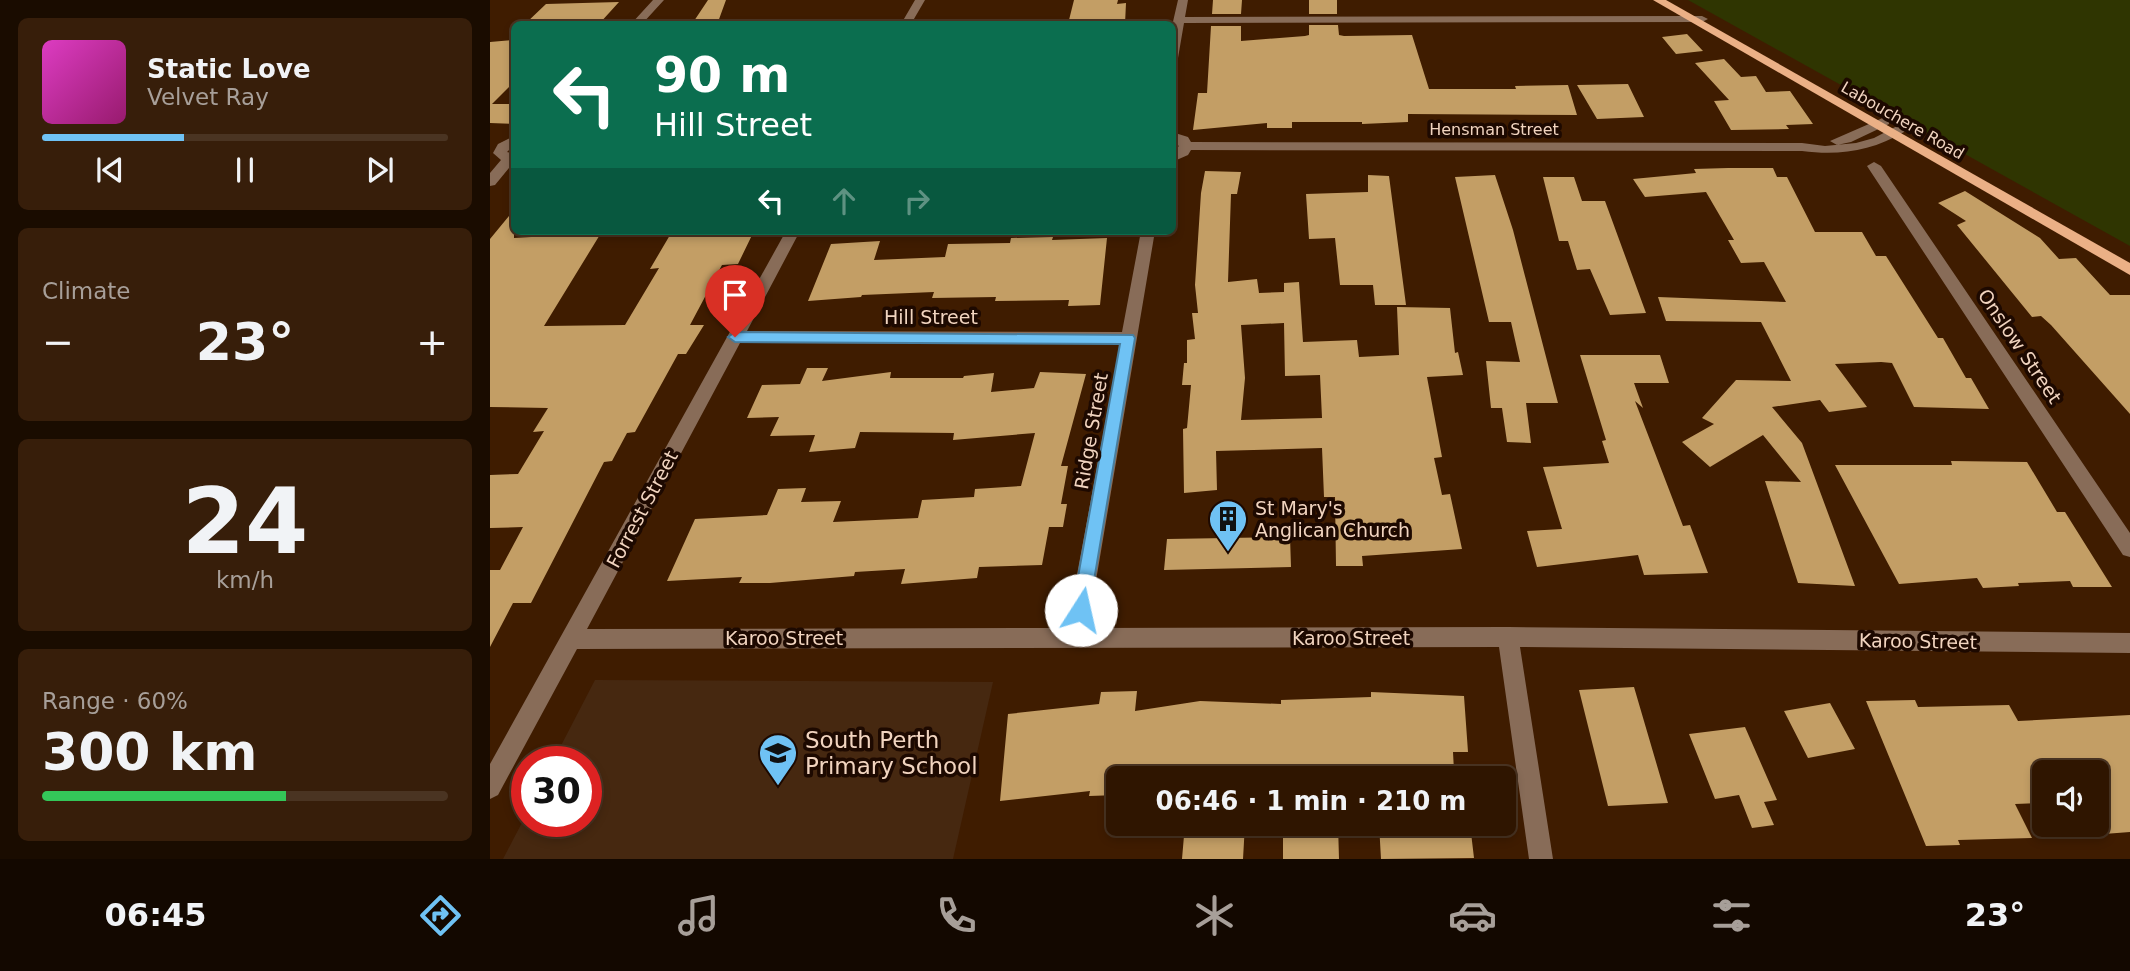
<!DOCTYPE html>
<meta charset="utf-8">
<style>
:root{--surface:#2f1500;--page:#371e0a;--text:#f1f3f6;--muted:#a79f99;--line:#4a3422;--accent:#6fc2f4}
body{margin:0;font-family:"DejaVu Sans",sans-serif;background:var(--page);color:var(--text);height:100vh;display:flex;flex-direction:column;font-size:26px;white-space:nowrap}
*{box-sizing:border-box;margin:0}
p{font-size:23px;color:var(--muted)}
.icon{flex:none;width:38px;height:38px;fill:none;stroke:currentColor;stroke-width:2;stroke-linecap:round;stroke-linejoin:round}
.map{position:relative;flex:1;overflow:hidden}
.side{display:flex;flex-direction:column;gap:18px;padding:18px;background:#1a0c00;width:490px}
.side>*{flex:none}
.guide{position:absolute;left:21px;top:21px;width:665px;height:214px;border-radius:10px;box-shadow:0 4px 10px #0003,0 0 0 2px var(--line);background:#0b6e4f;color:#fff;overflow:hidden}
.controls{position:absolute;left:1542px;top:760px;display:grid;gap:14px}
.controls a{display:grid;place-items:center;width:77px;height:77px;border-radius:10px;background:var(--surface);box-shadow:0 4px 10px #0003,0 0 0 2px var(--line);font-size:35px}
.speed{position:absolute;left:21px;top:746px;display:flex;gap:14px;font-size:35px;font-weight:700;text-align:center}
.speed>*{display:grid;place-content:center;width:91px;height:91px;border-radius:50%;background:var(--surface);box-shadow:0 4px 10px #0003,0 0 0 2px var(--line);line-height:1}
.speed .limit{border:10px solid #d22;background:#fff;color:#111}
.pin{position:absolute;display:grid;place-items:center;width:60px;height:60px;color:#fff;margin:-72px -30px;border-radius:50% 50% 50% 0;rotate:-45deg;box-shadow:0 0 7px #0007}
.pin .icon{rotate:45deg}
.me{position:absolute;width:77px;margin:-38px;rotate:10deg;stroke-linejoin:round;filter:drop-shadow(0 0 5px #0008)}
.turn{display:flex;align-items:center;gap:24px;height:147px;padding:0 28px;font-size:32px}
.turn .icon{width:91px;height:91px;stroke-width:2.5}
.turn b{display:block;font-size:49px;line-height:60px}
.lanes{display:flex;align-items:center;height:66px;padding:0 28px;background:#0003;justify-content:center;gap:35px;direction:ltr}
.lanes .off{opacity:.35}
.big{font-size:52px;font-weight:700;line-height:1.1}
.side .card{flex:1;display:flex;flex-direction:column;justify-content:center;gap:10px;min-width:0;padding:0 24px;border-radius:10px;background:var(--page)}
.side .dial{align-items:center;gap:0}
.dial b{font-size:91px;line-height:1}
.song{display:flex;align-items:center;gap:21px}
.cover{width:84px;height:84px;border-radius:10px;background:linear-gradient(135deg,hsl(310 70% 55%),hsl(320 70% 35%))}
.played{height:7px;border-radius:4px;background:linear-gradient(90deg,var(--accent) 35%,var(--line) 35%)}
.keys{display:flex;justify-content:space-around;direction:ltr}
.heat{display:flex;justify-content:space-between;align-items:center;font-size:38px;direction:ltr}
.charge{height:10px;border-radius:5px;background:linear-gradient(90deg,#34c759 60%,var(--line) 0)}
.trip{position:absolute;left:616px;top:766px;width:410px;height:70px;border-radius:10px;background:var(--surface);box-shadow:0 4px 10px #0003,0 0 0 2px var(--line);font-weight:700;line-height:70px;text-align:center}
.dock{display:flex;height:112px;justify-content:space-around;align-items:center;background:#130800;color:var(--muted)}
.dock .icon{width:49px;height:49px}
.dock .active{color:var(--accent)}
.dock b{font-size:32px;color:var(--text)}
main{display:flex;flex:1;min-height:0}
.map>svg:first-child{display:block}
</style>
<main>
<section class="side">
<div class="card">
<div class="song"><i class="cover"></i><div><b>Static Love</b><p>Velvet Ray</p></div></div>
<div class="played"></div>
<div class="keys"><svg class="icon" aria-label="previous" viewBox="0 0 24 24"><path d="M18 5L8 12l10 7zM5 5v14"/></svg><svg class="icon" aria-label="pause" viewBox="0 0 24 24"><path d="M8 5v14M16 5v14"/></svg><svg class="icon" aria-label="next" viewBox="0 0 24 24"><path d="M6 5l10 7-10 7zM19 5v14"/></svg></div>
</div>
<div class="card"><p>Climate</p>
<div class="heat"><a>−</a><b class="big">23°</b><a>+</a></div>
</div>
<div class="card dial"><b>24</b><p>km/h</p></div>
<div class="card"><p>Range · 60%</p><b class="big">300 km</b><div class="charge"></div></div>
</section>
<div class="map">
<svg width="1640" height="859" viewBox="0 0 1640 859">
<rect width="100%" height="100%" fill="#3f1c00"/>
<!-- built -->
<path fill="#462810" d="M105 680 503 682 463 859H13L37 813V821H96V761H63Z"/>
<!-- green -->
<path fill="#2f3501" d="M1198 0H1640V246Z"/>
<!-- building -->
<path fill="#c39e65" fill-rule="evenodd" d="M218 0H236L228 22 202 24Z
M584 0H628L627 4 636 3 635 24H578Z
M723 0H752L751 14H722Z
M819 0H847V14H819Z
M129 2 109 24H35L56 4Z
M819 25H848L849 35 854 36 922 35 939 89H1026L1025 86 1078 85 1087 115 918 114V122L872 124V122H802V128H777V123L703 130 708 93H717L721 26H751V41L815 36 819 35Z
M1197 34 1213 51 1186 54 1172 37Z
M24 40V82L2 104H24V124L0 123V42Z
M1234 59 1251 77 1266 76 1276 92 1300 91 1323 124 1296 125 1299 129 1241 130 1224 101 1239 100 1205 63Z
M1138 84 1154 117 1107 119 1087 85Z
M1238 168H1283L1287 177H1297L1325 232H1372L1386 256H1396L1448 338H1453L1476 378H1481L1499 409 1424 407 1402 363 1391 362 1345 364 1377 407 1339 412 1330 400 1282 407 1312 443 1365 586 1308 583 1275 481 1311 482 1273 435 1220 467 1192 442 1224 424 1212 418 1246 380 1301 381 1271 322 1176 321 1168 297 1296 302 1274 262 1251 263 1238 240H1244L1216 192 1155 197 1143 179 1206 173 1204 169Z
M715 171 751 172 747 194H741L738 282 767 279 769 293 794 292V283L809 282 813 342 867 340 869 357 909 355 907 307 960 308 965 353 968 352 973 375 937 377 952 457 944 458 952 495 960 494 972 549 872 556 873 566H846L845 497H834L832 448 726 451 727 490 694 493 693 429 697 428 701 385H692L694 363H697V340L705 339 702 313H708L705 285 711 193ZM794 323 795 376 830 375 832 418 751 420 755 378 751 325Z
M878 175 899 176 916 305H885L883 285H850L845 238 819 239 816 194 878 192Z
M1005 175 1023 230 1068 403H1036L1041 443 1017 442 1012 408H1001L996 361 1030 362 1021 322H999L965 177Z
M1053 177H1084L1092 201H1115L1156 313 1120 315 1100 269 1087 270 1078 241H1069Z
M1475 191 1550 238 1569 259 1586 258 1620 295H1640V414L1561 325 1551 316 1542 317 1467 225 1476 221 1448 203Z
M24 210V238L111 233 54 326 135 325 169 268 160 269 180 235 200 234 201 231H264L248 264 232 265 200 325H214L196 354H188L145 432 137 433 122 461 114 462 41 603H23L0 647V570H10L33 527 0 528V475L28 474 54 431 43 432 58 408 0 407V239Z
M563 237 562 240 617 238 610 305 578 306 579 300 505 301 506 297 442 298 444 292 372 295 371 297 318 301 341 244 390 241 384 260 455 257 458 244 520 243 521 238Z
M1090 355H1170L1179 383H1144L1153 408 1145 401 1193 526 1200 525 1218 573 1154 575 1148 555 1047 567 1037 531 1072 529 1053 467 1119 463 1112 441 1116 440Z
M317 368H338L332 381 401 372 400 378H473L474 376 504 373 501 392 544 388 550 372 596 374 571 466H578L571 504H577L573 527H559L552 565 489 567 487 578 411 584 415 569 365 572 364 576 280 583H249L252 577 177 581 205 519 277 515 288 489 316 488 311 502 351 501 343 522 428 518 432 500 484 497 485 489 531 486 545 433 463 440 464 433 370 432 365 448 319 452 325 435 280 436 289 417 257 418 272 385 310 384Z
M1461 461 1537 462 1567 512H1575L1622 587H1583L1580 581 1528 583 1529 586 1493 588 1487 578 1409 584 1345 465H1462Z
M800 537 801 567 674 570 677 539Z
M1144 687 1178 803 1118 806 1089 690Z
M647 691 645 711 710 701 791 704V700L881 697V692L974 696 978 752H963L964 771 866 767 867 774 792 775 692 769 693 779H628V795L599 796 600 791 510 801 518 714 609 704 611 692Z
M1425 700 1428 707 1519 705 1528 721 1640 715V832L1614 834 1606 821V772H1554V803L1525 804 1542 838 1468 840 1470 845 1436 846 1376 701Z
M1340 703 1365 749 1318 758 1294 711Z
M1255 727 1287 800 1274 802 1284 825 1262 828 1249 795 1225 799 1199 734Z
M695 824H755L753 859H692Z
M793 824H848L849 859H793Z
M889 824H980L984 858 891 859Z"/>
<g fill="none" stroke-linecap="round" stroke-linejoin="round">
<!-- minor -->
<path fill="#886c58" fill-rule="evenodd" d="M163 0H174L152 24H141Z
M425 0H435L421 24H411Z
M688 0H698L695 17 1212 16 1218 19 1212 22 694 23 688 58 682 61V26Z
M1395 117 1399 118V124L1361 142 1347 145 1340 141Z
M1409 125 1415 129 1414 132C1382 151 1349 156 1312 151L701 150 698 155 682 162V152L689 146 682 141V132L698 137 701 142 1312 143 1335 146 1366 143 1384 138Z
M24 136V145L17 152 24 154V162L5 185 0 186V173L11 160 3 153 8 144Z
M1384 162 1391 166 1640 533V557L1633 555 1377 166Z
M296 231H310L257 331 632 332 651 231H665L598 628 1018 627 1640 633V653L1030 647 1063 859H1039L1009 647 87 649 8 795 0 799V764ZM250 343 630 344 577 628 97 629Z"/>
<!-- major -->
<path fill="#ebb086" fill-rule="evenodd" d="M1163 0H1176L1640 263V275Z"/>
</g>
<!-- route -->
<path fill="#6fc2f4" stroke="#487e9f" stroke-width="2" d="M245 332 643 335 645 338 598 616 591 618 584 616 582 610 630 344 245 342 238 337Z"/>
<!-- icons -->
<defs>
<symbol id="building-pin" viewBox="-11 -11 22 30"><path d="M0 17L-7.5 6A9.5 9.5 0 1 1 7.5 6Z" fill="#6fc2f4" stroke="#1d0900"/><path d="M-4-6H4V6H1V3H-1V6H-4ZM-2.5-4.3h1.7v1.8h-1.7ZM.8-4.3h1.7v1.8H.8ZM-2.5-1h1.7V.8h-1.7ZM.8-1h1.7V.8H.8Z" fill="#111"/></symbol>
<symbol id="school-pin" viewBox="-11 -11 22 30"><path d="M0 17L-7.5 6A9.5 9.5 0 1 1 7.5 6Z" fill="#6fc2f4" stroke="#1d0900"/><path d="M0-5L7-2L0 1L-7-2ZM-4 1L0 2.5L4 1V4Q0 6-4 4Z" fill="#111"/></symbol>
</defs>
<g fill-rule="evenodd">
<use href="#building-pin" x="716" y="497" width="44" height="60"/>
<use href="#school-pin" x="266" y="731" width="44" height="60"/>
</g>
<g text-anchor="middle" stroke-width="7" stroke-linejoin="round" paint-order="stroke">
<!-- far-street labels -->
<g font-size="16" fill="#f1d4bf" stroke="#1d0900">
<text transform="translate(1413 120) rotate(30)" y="6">Labouchere Road</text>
<text x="1004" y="135">Hensman Street</text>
</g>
<!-- street labels -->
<g font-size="19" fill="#f1d4bf" stroke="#1d0900">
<text x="441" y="324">Hill Street</text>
<text transform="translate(1530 346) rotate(56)" y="7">Onslow Street</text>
<text transform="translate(601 431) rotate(-80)" y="7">Ridge Street</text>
<text transform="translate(152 509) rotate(-62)" y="7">Forrest Street</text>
<text x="294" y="645">Karoo Street</text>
<text x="861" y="645">Karoo Street</text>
<text transform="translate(1428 641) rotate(1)" y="7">Karoo Street</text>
</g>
<!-- poi labels -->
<g font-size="19" fill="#f1d4bf" stroke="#1d0900" text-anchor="start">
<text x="765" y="515">St Mary's<tspan x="765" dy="22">Anglican Church</tspan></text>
</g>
<!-- near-poi labels -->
<g font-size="23" fill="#f1d4bf" stroke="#1d0900" text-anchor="start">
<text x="315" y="748">South Perth<tspan x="315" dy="26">Primary School</tspan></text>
</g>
</g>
</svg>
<div class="controls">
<a><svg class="icon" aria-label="sound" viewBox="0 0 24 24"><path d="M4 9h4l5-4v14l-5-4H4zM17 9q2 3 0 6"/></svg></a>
</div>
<div class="speed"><div class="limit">30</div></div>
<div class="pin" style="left:245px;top:337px;background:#d93025"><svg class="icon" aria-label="arrive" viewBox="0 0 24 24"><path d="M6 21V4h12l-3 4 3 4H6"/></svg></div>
<svg class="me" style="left:591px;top:610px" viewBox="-20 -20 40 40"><circle r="19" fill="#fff"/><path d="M0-13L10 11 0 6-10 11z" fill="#6fc2f4"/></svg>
<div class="trip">06:46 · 1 min · 210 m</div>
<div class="guide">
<div class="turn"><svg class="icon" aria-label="left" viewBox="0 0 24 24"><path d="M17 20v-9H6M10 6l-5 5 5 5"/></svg><div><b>90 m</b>Hill Street</div></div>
<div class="lanes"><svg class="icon" aria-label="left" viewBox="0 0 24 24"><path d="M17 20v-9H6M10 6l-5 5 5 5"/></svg><svg class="icon off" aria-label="ahead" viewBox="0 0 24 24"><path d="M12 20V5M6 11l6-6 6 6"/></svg><svg class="icon off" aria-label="right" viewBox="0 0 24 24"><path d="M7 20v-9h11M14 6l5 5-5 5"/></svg></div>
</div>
</div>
</main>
<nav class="dock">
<b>06:45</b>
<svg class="icon active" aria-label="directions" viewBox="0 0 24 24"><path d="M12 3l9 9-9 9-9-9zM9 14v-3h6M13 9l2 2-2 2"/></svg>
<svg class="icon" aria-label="music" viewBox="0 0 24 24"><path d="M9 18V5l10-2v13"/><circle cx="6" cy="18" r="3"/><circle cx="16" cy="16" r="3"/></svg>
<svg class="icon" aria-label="phone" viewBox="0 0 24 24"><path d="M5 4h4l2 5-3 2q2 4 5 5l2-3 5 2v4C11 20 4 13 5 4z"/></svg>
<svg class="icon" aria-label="climate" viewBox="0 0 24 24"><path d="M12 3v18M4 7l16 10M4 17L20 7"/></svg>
<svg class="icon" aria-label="car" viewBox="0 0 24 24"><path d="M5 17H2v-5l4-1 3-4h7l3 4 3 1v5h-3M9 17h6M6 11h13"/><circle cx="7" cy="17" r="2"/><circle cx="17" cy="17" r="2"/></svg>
<svg class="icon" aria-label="filters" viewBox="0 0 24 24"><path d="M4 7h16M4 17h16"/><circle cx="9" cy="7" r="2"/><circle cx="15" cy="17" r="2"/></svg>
<b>23°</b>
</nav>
